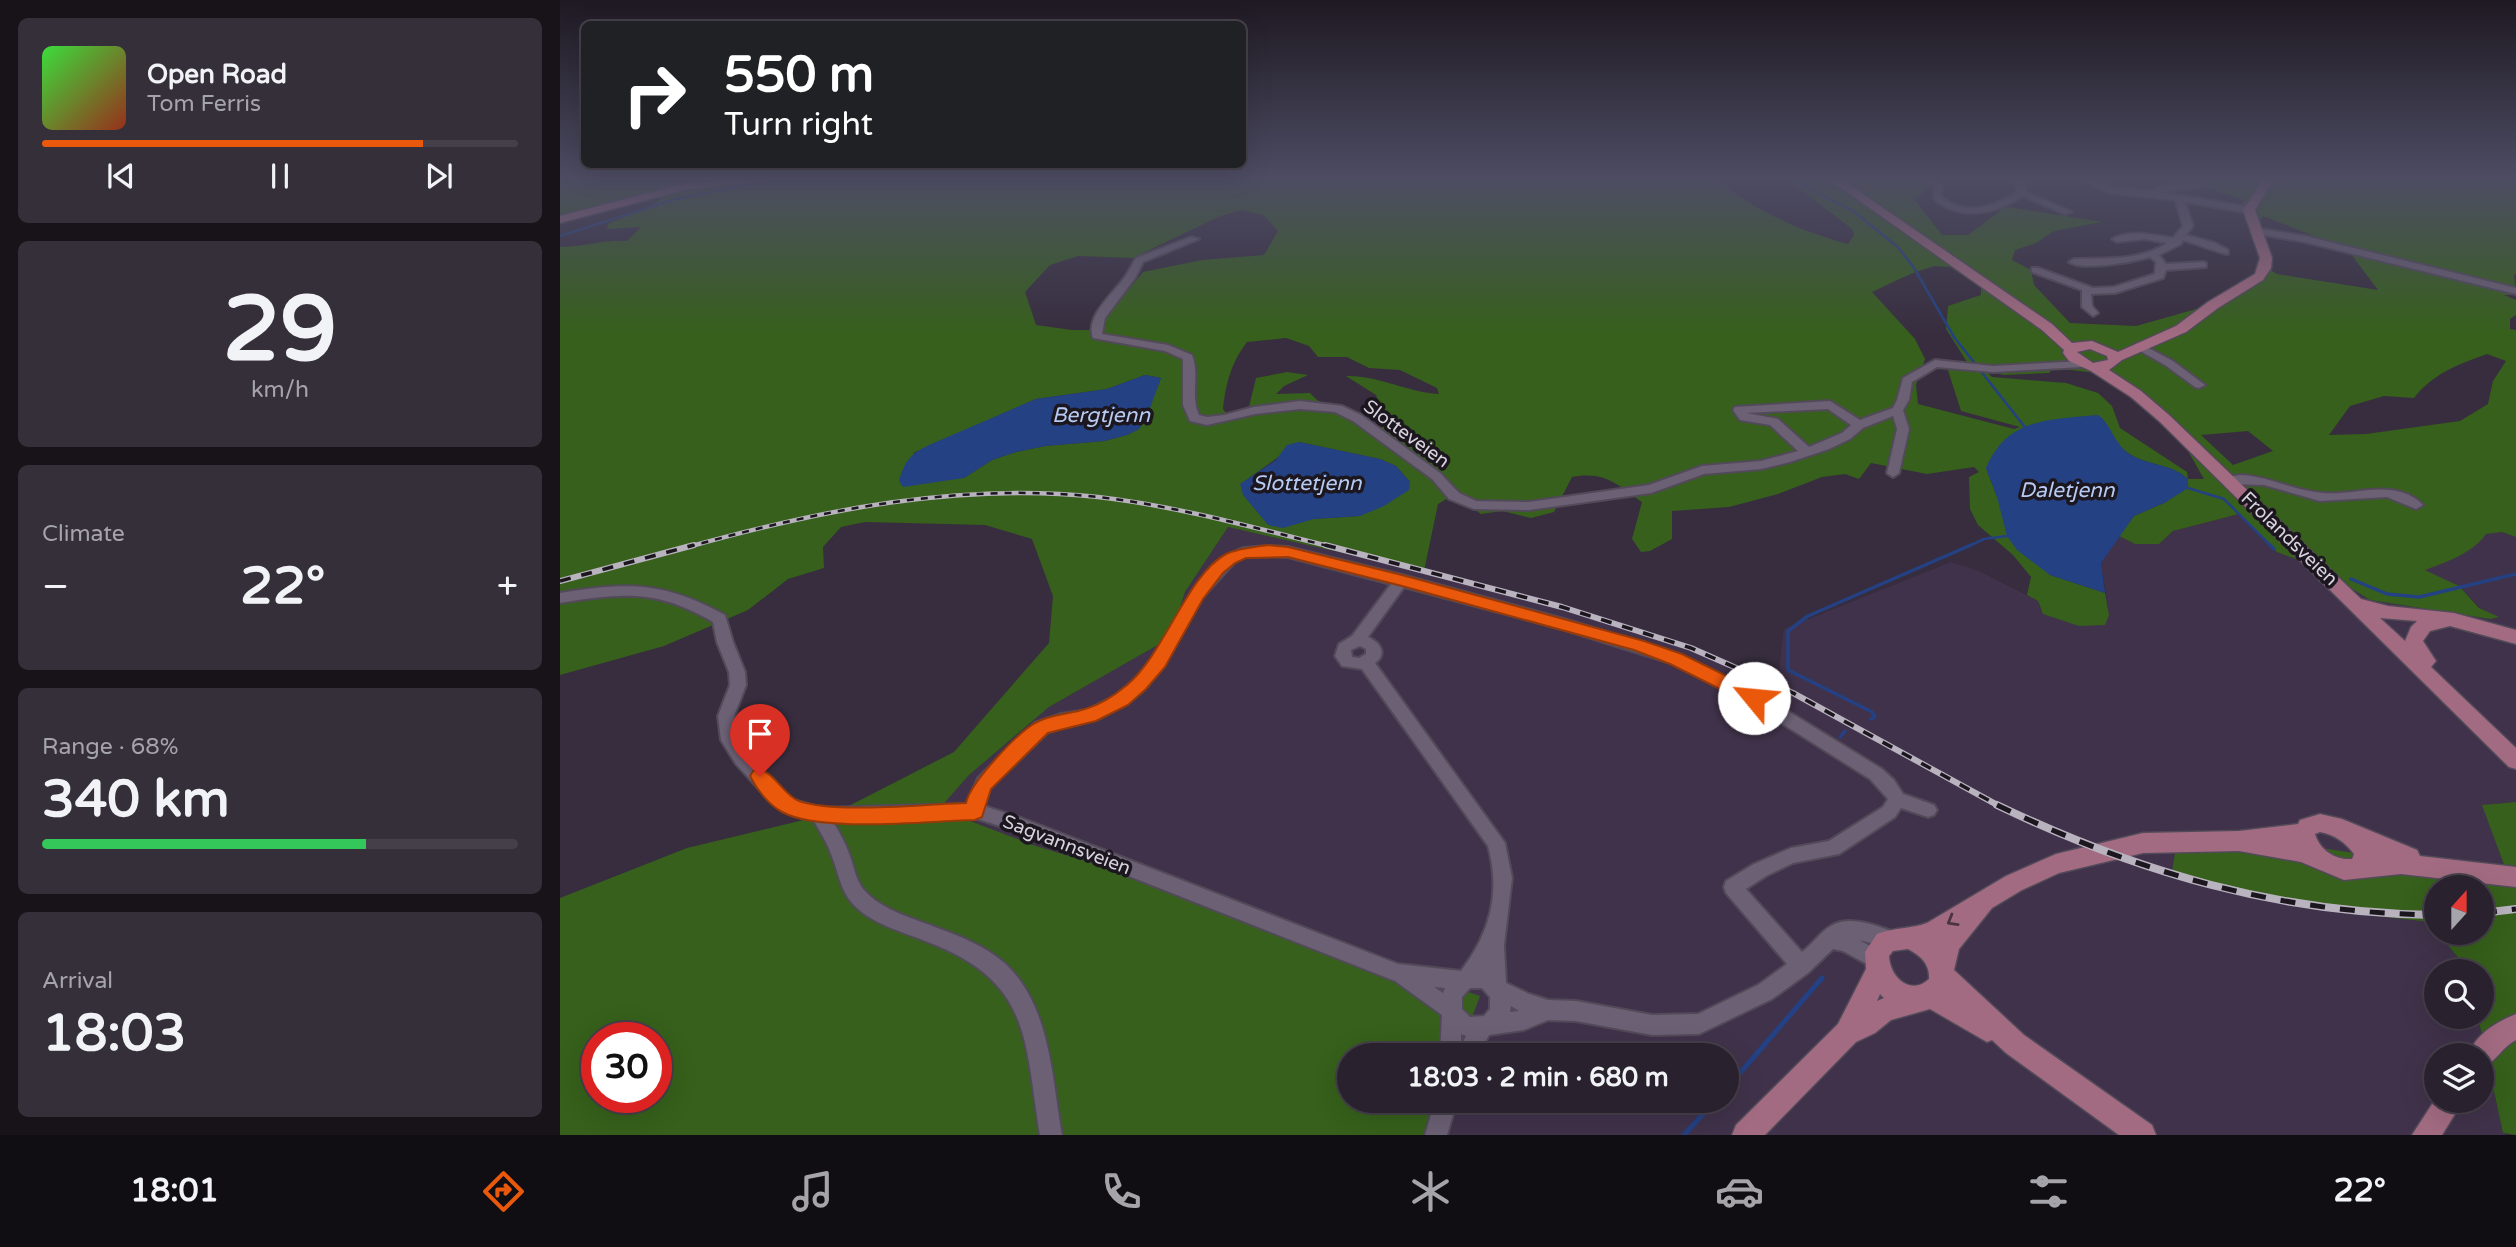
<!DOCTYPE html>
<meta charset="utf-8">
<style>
:root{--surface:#29222e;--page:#352f3a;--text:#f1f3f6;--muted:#a5a4aa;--line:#453f4a;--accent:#ea580c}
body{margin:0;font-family:"Varela Round",sans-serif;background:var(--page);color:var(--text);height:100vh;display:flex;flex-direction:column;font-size:26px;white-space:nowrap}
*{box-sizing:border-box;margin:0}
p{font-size:23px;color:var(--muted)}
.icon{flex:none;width:38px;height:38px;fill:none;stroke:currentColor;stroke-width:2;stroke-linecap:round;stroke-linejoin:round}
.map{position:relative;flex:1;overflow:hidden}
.sheet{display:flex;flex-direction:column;gap:18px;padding:18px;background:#171319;width:560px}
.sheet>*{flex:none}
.top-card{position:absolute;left:21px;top:21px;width:665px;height:147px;border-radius:10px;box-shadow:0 7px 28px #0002,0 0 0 2px var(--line);background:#202124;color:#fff;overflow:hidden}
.needle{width:46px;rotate:21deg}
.fabs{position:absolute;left:1864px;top:875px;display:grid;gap:14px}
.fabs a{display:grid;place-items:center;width:70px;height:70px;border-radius:50%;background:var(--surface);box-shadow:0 7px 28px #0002,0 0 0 2px var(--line);font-size:35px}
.speed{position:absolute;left:21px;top:1022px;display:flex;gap:14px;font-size:35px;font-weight:700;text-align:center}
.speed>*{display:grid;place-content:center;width:91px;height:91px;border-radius:50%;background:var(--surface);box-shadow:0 7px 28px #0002,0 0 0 2px var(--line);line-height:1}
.speed .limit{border:10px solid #d22;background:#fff;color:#111}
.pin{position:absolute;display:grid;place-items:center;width:60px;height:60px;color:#fff;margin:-72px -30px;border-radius:50% 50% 50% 0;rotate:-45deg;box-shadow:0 0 7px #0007}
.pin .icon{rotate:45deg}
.me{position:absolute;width:77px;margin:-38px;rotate:298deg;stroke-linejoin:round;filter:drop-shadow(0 0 5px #0008)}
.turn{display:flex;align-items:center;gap:24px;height:147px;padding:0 28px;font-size:32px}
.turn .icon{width:91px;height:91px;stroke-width:2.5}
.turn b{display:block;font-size:49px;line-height:60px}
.big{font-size:52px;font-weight:800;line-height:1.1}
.sheet .widget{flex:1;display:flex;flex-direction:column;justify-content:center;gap:10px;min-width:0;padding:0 24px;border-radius:10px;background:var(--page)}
.sheet .dial{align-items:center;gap:0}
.dial b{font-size:91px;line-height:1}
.song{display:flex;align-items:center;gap:21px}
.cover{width:84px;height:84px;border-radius:10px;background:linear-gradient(135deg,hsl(120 70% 55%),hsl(10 70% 35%))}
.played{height:7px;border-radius:4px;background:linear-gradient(90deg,var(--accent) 80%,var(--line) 80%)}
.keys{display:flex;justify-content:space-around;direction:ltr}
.heat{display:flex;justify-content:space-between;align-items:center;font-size:38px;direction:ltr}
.charge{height:10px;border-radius:5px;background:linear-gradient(90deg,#34c759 68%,var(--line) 0)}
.trip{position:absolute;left:777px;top:1043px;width:402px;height:70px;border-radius:35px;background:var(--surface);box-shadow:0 7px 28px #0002,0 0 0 2px var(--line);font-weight:800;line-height:70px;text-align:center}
.dock{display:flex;height:112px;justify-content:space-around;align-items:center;background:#100e12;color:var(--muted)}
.dock .icon{width:49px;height:49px}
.dock .selected{color:var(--accent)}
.dock b{font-size:32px;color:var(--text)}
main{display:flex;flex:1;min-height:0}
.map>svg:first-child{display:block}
</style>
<main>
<section class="sheet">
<div class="widget">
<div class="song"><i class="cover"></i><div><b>Open Road</b><p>Tom Ferris</p></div></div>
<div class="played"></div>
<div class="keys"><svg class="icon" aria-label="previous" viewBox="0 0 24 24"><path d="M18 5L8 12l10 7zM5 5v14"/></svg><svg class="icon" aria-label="pause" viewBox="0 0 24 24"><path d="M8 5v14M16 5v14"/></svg><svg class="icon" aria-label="next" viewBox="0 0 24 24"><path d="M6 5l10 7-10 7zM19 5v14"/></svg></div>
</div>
<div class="widget dial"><b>29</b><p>km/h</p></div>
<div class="widget"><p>Climate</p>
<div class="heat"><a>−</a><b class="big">22°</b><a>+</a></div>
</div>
<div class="widget"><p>Range · 68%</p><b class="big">340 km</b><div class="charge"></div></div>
<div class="widget"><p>Arrival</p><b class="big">18:03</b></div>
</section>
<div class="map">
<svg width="1956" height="1135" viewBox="0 0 1956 1135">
<rect width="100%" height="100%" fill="#372d3e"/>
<!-- built -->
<path fill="#40324a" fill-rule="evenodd" d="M1679 514 1717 552 1759 568 1810 600 1931 619 1899 586 1864 570 1911 546 1926 534 1942 532 1956 537V802L1923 805 1947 874 1613 872 1747 908 1869 922 1909 971H1876V1017H1918L1943 1133 1947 1135H871L881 1101H1167V1055H898L919 996 618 895 532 863 476 846 378 809 409 775 489 707 610 638 625 592 668 527 842 564 1039 619 1155 656 1217 687 1224 629 1391 562 1419 571 1478 601 1480 608 1549 614 1541 563 1559 536 1575 544H1599L1613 531ZM1876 1055H1922V1101H1876Z"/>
<!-- green -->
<path fill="#36601b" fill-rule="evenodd" d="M0 177H1154C1193 210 1239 231 1288 244L1294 235 1292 229 1224 177 1331 178 1373 183 1355 200 1382 235H1408L1440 211 1442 206 1543 222 1494 231 1476 243 1455 250 1452 260 1471 270 1474 285 1510 323 1576 326 1647 306 1707 268 1688 214 1681 205 1684 200 1640 186 1638 177H1956V274L1954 275 1956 295H1944L1956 300V315L1950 319V329L1956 330V537L1942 532 1926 534C1912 554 1886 562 1865 570L1899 586 1919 608 1939 617 1930 619 1810 600 1759 568 1717 552 1679 514 1613 531 1599 544H1575L1559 536 1574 516 1606 502 1628 479C1611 463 1587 466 1568 453 1556 445 1549 431 1542 418L1426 468 1437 497 1490 575 1545 593 1549 615 1545 625 1519 626 1483 614 1478 601 1467 595 1471 577 1453 555 1418 525 1410 509 1409 477 1419 472 1414 467 1367 474 1311 463 1299 479 1285 474 1262 477 1218 494 1169 507 1112 511V539L1090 551 1081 552 1072 539 1082 502C1056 484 1046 471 1012 477L994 512 971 518 942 511 921 514 893 495 878 504 864 571 668 527 625 592 610 638 489 707 409 775 379 809 476 846 532 863 618 895 920 996 898 1055H789V1101H881L871 1135H0V898L127 848 277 812 394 752 489 643 493 596 472 539 425 525 305 522 281 527 263 547 264 568 228 579 188 610 104 646 0 675V247C23 247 44 239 67 241L81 227 47 229 49 223 91 207 101 199 92 196 0 220ZM681 210 703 215 718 231 704 255 642 260 583 272 536 330H512L476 325 465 292 490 265 518 256 573 258 658 217ZM1703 216 1767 241 1791 254 1818 290 1717 274 1712 271 1697 223ZM1375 266 1390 267 1421 287V295L1388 306 1386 329 1407 362 1443 375 1489 373 1493 368 1537 373 1562 388 1624 444 1644 479H1628L1627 472 1560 428 1552 406 1538 393 1506 383 1432 377 1427 372 1387 367 1401 411 1460 427 1454 429 1358 404 1356 385 1365 359 1355 339 1312 292C1334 282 1351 272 1375 266ZM726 338 749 346 758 357H787L809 368 840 370 877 388 879 394C847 392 817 375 786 376L816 395 827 424 818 430 757 400 750 393 716 394 724 386 748 375 727 372 696 378 689 407 668 416 663 409C666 383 671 363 687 342ZM1927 354 1946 361 1933 381 1928 404 1900 421 1806 434 1769 435 1790 406 1824 396 1854 398C1872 374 1899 364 1927 354ZM585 375 601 378 579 429 567 435 544 441 485 446 456 452 432 460 404 478 353 453 476 399 547 389ZM1688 431 1713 451 1673 465 1641 435ZM739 442 820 459 836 466 850 482 800 516 754 519 681 484ZM37 1038H96V1097H37Z
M1956 802V1135L1943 1133 1918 1017H1922V971H1909L1878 933H1922V887H1876V931L1869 922 1748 908 1612 872 1617 840 1680 835 1887 868 1947 873 1922 805Z"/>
<!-- water -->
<path fill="#244183" d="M585 375 601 378 586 419 579 429 567 435 544 441 485 446 456 452 432 460 404 478 343 487 339 481C345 461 350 454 369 445L476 399 547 389Z
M1538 415C1551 424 1554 443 1568 453 1587 466 1611 463 1628 479V488L1606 502 1574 516 1541 563 1545 593 1490 575 1457 550 1447 536 1437 497 1426 468C1448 417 1489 420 1538 415Z
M739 442 820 459 836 466 850 482 849 490 824 506 800 516 754 519 723 528 708 525 683 495 680 484 716 460 727 445Z"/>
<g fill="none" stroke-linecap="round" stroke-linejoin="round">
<!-- stream-far2 -->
<path stroke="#244183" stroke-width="2.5" d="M1226 177 1293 211 1338 247 1354 268 1394 337 1464 426
M0 236 116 199 230 177
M1628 488 1664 499 1712 547
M1407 547 1424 539 1447 536"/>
<!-- stream-far1 -->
<path stroke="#244183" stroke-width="3.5" d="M1710 545 1714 549
M1791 579 1827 594 1859 597 1956 574
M1311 719 1315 717 1312 712 1228 670V631L1248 616 1411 545
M1280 737 1285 731"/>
<!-- stream -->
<path stroke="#244183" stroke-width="5" d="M1167 1088 1262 978
M1124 1135 1155 1101"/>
<defs>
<path id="minor" d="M1366 177H1375L1382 187 1381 196C1404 217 1434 207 1457 192L1456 177H1464L1466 192 1512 212 1504 214 1463 196C1436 214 1400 222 1374 199V187Z
M1513 177H1525L1551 187 1594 191 1598 187 1636 182 1640 185 1639 187 1602 192 1689 207 1694 210 1689 213 1625 202 1633 226 1626 235 1655 243 1668 250V254C1661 254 1634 243 1623 240L1621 244 1599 255 1606 264 1643 262 1646 263V267L1606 270 1603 278 1555 293 1531 294 1532 306 1538 313 1533 316 1522 307V290L1472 272V268H1478L1533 288 1554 287 1595 274 1596 262 1590 257C1573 262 1523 271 1509 262L1514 259C1545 258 1581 261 1607 243L1585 239 1557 242 1552 239C1570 229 1594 235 1613 238L1623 226 1615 200 1550 193Z
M1695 228 1745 236 1956 288V294L1745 242 1692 233V229Z
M631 237 639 239 583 262 575 278 545 318 542 334 608 345 632 355C640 374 630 396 639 415L647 417 664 415 694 407 740 401 782 406 801 415 880 473 899 493 916 501 969 502 1089 485 1142 466 1201 461 1238 451 1210 425 1180 420 1173 410 1175 407 1270 401 1300 420 1333 408 1337 400 1343 378 1375 360 1433 366 1523 361 1529 364 1523 367 1433 372 1377 367 1352 382 1349 400 1343 410 1349 429 1339 473 1333 477 1327 473 1337 429 1333 416 1303 428 1290 439 1269 449 1230 462 1201 469 1144 474 1091 493 969 510 914 509 889 499 872 479 793 421 775 412 740 409 695 414 647 425 630 421 623 405V359L605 351 533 338C525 316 553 294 565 277 569 271 572 265 576 258ZM1268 409 1291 425 1282 433 1249 447 1218 419 1187 413Z
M1579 343 1613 361 1645 385 1639 388 1635 387 1605 365 1575 348V344Z
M1682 475C1710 477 1735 491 1763 493 1795 496 1836 477 1863 505L1856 509 1827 497 1760 501 1704 485 1669 484 1663 480 1664 477Z
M708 546 728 547 842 575 1004 619 1121 655 1200 694 1322 769 1334 780 1343 794 1374 805 1377 810 1374 815 1368 817 1341 808 1335 817 1279 854 1233 863 1206 876 1186 889 1242 952C1252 945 1260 932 1271 926 1288 914 1319 926 1337 933L1340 939 1337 945 1330 948 1299 940 1323 953 1326 960 1323 967 1316 969 1283 951 1273 949 1248 973 1212 999 1139 1034 1092 1035 1016 1021 988 1020 964 1030 929 1035 918 1055H880L882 1015 835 981 452 830 415 818 273 822C280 833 286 844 290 856 294 867 296 881 304 890 322 911 356 919 380 929 402 937 424 946 442 961 490 1001 492 1078 502 1135H480C464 1039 472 982 368 942 344 932 310 924 292 903 280 890 278 870 271 854 267 842 260 832 254 821L223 811 210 801 176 764 161 740 158 716 170 685 169 672 157 642 153 622C96 589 63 593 0 603V593C68 582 103 581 165 615L173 642 185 672 186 685 174 716 177 739 188 754 222 791 234 800 260 808 407 804 418 778 475 723 501 714 527 710 555 696 573 681 594 658 632 591 665 556 683 548ZM708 556 728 557 831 584 792 636 779 644 775 656 782 666 802 669 928 846C941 893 930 933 901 971L838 964 461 818 424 806 430 788 487 733 503 726 536 720 567 704 585 689 604 666 642 598 675 562 685 557ZM844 587 1002 629 1111 663 1188 702 1310 779 1328 799 1323 807 1269 841 1231 848 1194 864 1166 881 1164 887 1166 893 1227 964 1198 985 1138 1014 1092 1015 1016 1001 988 1000 969 994 946 983 944 945 952 878 945 843 815 663C828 654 820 642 808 637ZM800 646 806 649V654L799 658 792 657 791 650ZM874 987 885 988 883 993ZM910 988H922L930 997V1009L924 1016 910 1017 902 1009V997ZM951 1006 959 1011 950 1012ZM901 1034 906 1036 901 1046Z
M875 1101H897L887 1135H865Z"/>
<path id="major" d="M179 177H211L206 180 124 190 0 223V216L123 184Z
M1266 177H1278L1492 324 1512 343 1532 341 1558 352 1616 326 1648 302 1695 274 1700 258 1683 210 1705 177H1715L1695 210 1712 258 1711 268 1703 280 1658 308 1626 332 1562 360 1549 370 1581 391 1609 415 1801 599 1828 606 1894 613 1956 630V644L1890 626 1870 631 1863 641 1876 661 1871 667 1956 748V769L1949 767 1599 421 1571 397 1531 371 1509 361 1503 353 1504 350 1482 330ZM1530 349 1547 356 1548 360 1533 363 1517 352ZM1820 618 1857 621 1851 627 1845 641Z
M1760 814 1782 819 1857 850 1860 856 1956 867V887L1841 874 1784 880 1741 862 1679 851 1583 853 1499 873 1462 890 1432 908 1399 949 1394 970 1464 1035 1592 1125 1596 1135H1559L1446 1053 1432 1040 1427 1042 1370 1009 1331 1020 1315 1033 1296 1042 1205 1135H1172L1176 1125 1278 1024 1306 969 1305 952 1317 934C1335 927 1351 929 1367 923L1446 876 1496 854 1583 833 1679 831 1738 824 1740 820ZM1760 832C1775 835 1785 842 1794 854L1792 859C1776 860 1760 851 1755 834ZM1348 949C1361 956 1370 964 1369 979 1351 996 1330 978 1329 956L1333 951ZM1320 994 1324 998 1317 1001Z
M1956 1014V1040C1942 1047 1936 1062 1922 1068V1055H1908C1917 1033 1935 1023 1956 1014Z
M1876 1098V1101H1903L1882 1135H1852Z"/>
</defs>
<!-- minor casing -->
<use href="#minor" stroke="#524a59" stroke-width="4"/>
<!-- major casing -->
<use href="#major" stroke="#524a59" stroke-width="3"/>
<!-- minor -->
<use href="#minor" fill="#6b6074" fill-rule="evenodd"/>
<!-- major -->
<use href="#major" fill="#a26b81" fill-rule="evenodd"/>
<defs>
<path id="rail-far2" d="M128 547C261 510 399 482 538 497 617 506 695 528 772 547"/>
<path id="rail-far1" d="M765 545 1002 607 1131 648 1233 693 1441 807
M0 581 134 545"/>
<path id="rail" d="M1437 805C1579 873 1718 913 1876 915
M1922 913 1956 909"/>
</defs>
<!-- rail-far2 casing -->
<use href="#rail-far2" stroke="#b9b2bf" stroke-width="4.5"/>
<!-- rail-far1 casing -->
<use href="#rail-far1" stroke="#b9b2bf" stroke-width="6"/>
<!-- rail casing -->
<use href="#rail" stroke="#b9b2bf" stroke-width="8"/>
<!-- rail-far2 -->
<use href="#rail-far2" stroke="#1c171f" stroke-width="2.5" stroke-dasharray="7" stroke-linecap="butt"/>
<!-- rail-far1 -->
<use href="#rail-far1" stroke="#1c171f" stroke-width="3.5" stroke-dasharray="11" stroke-linecap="butt"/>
<!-- rail -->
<use href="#rail" stroke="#1c171f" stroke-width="5" stroke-dasharray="15" stroke-linecap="butt"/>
</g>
<!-- one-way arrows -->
<defs><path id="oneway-chevron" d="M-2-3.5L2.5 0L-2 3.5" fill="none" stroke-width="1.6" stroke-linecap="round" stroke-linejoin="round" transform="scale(1.75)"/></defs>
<use stroke="#4b3441" href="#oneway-chevron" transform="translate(1392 921) rotate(150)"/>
<!-- sky -->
<linearGradient id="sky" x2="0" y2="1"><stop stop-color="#1e1922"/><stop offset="0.53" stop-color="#4d4c63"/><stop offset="1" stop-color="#4d4c63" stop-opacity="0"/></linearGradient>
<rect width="1956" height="336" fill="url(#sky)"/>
<!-- route -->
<path fill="#ea580c" stroke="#983908" stroke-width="2" d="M708 545 728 547 842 575 1084 641 1122 654 1201 693 1203 698 1201 703H1188L1110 664 1074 650 842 586 728 557 686 558 675 563 663 573 643 599 605 667 586 689 568 705 536 721 488 733 431 789 422 817 415 820C367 821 261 833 222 812 209 805 197 790 190 776L193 771C211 764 222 795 239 801 277 814 362 804 406 803 410 783 460 729 479 721 494 714 510 714 525 709 540 705 555 695 567 685 605 653 627 575 666 554 679 548 694 547 708 545Z"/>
<g text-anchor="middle" stroke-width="7" stroke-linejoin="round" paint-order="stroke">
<!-- street labels -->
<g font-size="19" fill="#d8d2de" stroke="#1c171f">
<text transform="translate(847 433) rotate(36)" y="7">Slotteveien</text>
<text transform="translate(1730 538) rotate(44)" y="7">Frolandsveien</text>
<text transform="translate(507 844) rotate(21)" y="7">Sagvannsveien</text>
</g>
<!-- water labels -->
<g font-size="21" font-style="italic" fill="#b7cbf2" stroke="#1c171f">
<text x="541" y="422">Bergtjenn</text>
<text x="747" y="490">Slottetjenn</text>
<text x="1507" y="497">Daletjenn</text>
</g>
</g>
</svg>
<div class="fabs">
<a><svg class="needle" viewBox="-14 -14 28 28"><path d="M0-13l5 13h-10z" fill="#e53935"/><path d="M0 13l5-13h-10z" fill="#a5a4aa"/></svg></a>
<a><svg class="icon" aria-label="search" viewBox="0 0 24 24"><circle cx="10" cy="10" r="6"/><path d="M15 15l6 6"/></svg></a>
<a><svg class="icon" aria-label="layers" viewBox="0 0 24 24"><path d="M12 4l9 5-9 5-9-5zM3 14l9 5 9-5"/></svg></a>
</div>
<div class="speed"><div class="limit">30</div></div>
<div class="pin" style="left:200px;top:776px;background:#d93025"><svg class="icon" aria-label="arrive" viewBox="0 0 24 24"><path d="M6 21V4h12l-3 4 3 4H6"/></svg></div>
<svg class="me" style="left:1194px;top:698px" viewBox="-20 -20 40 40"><circle r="19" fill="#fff"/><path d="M0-13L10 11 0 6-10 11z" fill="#ea580c"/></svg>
<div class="trip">18:03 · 2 min · 680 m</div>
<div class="top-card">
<div class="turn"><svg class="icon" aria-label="right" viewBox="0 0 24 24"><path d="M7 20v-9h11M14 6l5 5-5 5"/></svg><div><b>550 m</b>Turn right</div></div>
</div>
</div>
</main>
<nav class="dock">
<b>18:01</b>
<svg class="icon selected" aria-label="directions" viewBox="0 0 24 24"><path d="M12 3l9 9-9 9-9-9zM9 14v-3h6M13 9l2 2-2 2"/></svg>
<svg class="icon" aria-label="music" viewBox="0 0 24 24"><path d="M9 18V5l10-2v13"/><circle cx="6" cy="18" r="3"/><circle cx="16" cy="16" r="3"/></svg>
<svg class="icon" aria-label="phone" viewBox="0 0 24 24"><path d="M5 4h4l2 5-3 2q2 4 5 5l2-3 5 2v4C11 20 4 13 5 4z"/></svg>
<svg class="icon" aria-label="climate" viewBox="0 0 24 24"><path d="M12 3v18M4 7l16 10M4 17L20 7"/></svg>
<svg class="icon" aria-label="car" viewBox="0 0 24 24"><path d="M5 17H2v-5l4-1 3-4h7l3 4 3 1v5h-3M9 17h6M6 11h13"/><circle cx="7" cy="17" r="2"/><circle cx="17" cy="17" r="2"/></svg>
<svg class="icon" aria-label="filters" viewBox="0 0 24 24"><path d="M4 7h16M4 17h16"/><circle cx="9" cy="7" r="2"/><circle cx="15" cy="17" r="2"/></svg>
<b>22°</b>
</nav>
